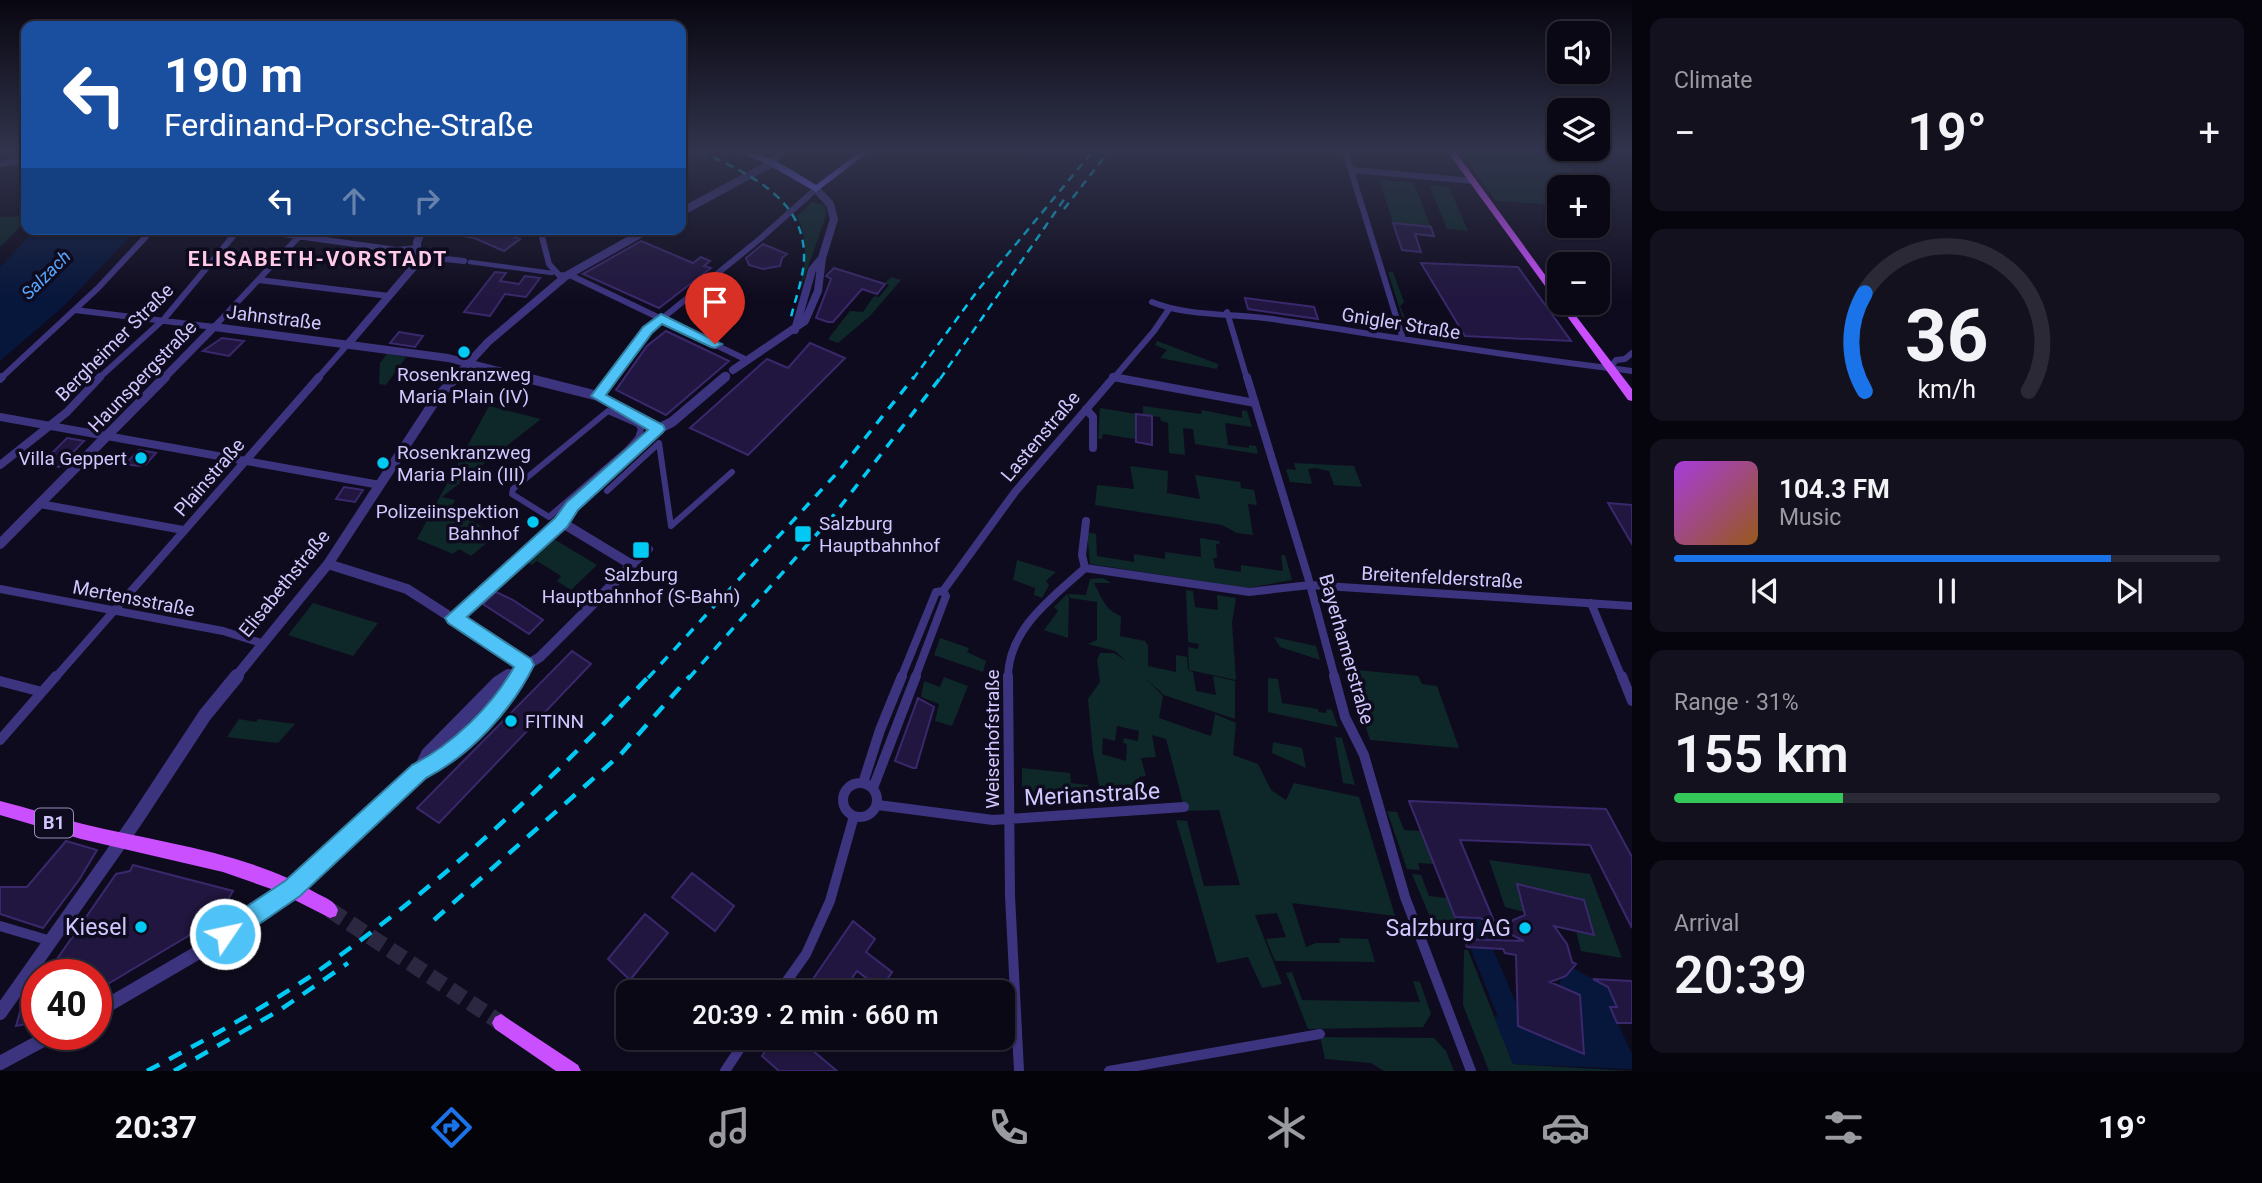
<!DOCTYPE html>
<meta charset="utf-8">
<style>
:root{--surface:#0b0816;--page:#14111f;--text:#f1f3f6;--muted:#9a9aa1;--line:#2b2935;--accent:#1a73e8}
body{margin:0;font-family:Roboto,sans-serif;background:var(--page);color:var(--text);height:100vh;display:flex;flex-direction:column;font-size:26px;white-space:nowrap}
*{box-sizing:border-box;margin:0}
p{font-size:23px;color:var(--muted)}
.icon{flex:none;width:38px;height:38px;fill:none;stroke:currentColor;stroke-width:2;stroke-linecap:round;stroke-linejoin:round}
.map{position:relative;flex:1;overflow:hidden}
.panel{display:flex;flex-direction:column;gap:18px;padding:18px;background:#06040c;width:630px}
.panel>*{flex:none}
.banner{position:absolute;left:21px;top:21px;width:665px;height:214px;border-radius:14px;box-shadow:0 2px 5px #0004,0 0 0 2px var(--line);background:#1a4fa0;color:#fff;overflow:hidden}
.buttons{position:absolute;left:1547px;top:21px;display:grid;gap:14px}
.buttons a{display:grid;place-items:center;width:63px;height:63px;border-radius:14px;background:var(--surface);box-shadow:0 2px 5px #0004,0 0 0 2px var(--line);font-size:35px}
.speed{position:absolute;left:21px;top:959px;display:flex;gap:14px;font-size:35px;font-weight:700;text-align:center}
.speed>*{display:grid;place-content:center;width:91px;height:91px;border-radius:50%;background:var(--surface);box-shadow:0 2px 5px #0004,0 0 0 2px var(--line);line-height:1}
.speed .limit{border:10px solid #d22;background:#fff;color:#111}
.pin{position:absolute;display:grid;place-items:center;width:60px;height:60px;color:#fff;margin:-72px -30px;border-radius:50% 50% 50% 0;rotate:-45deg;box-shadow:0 0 7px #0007}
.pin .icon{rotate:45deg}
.me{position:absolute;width:77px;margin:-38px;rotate:56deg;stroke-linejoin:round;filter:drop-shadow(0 0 5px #0008)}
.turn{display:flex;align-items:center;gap:24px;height:147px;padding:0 28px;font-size:32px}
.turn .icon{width:91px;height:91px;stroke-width:2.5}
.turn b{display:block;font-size:49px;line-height:60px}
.lanes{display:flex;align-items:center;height:66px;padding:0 28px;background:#0003;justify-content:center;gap:35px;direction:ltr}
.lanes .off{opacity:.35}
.big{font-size:52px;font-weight:600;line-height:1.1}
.panel .card{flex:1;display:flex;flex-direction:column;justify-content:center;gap:10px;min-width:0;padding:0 24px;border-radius:14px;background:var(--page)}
.panel .dial{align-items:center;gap:0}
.dial svg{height:182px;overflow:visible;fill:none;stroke:var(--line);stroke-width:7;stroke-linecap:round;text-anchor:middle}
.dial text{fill:var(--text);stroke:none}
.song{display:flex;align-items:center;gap:21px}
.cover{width:84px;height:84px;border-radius:10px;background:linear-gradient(135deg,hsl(280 70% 55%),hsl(30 70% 35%))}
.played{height:7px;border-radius:4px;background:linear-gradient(90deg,var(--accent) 80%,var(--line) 80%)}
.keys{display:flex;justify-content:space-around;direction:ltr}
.heat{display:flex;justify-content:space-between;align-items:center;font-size:38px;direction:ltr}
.charge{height:10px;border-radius:5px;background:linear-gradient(90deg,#34c759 31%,var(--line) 0)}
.trip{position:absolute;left:616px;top:980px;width:399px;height:70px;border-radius:14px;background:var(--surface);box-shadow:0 2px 5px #0004,0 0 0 2px var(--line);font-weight:600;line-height:70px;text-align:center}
.menu{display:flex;height:112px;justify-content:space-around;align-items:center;background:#040309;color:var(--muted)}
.menu .icon{width:49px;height:49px}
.menu .current{color:var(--accent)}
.menu b{font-size:32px;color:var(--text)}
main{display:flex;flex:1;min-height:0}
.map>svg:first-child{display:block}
</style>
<main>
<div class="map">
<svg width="1632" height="1071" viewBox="0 0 1632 1071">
<rect width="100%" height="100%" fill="#0f0b1e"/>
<!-- green -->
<path fill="#0e2728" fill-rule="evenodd" d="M1460 151H1556L1586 187H1559V205L1496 201Z
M1379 180 1414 183 1431 227 1393 223Z
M1429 185 1449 187 1468 231 1447 229Z
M812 202 824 205 827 213 799 293C805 265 810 243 797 216Z
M26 216V221L0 247V217Z
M1388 272H1393L1404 302 1400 306 1406 321 1419 327 1421 332 1440 333 1442 339 1416 335 1406 329Z
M891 277 901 280 870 316 838 343 828 339 850 311 863 312 874 296 879 297 889 285 885 283Z
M1157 341 1218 364 1217 369 1160 358 1167 350 1155 345Z
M387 354 406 357 386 385 379 384 380 363Z
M489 406 541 419 442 497 455 500 451 508 496 535 471 556 459 549 453 554 417 539Z
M1143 406 1201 414 1202 410 1242 418V410L1247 411 1252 427 1225 423 1228 445 1249 448V445L1256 446 1258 454 1195 444 1193 429 1183 428 1185 455 1169 453 1168 423 1161 421 1160 417 1143 415Z
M1100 408 1136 414 1135 439 1103 434 1102 439H1098Z
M1294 463 1354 466 1362 487 1334 485 1329 471 1315 468 1308 469 1312 484 1290 482 1286 469 1296 470Z
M1130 466 1168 471 1167 493 1200 499 1195 475 1240 482 1241 488 1254 490 1257 505 1248 504 1253 535 1237 533 1222 525 1095 505 1097 485 1134 489Z
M1087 532 1096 534 1097 556 1134 562V554L1165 559V552L1201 557 1200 538 1219 541 1220 544H1216L1217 558H1213L1215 568 1241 572V565L1283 571 1281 555H1285L1292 580 1248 588 1090 564Z
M552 538 597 565 571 590 557 581 561 576 537 561 532 565 526 562Z
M1017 560 1056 572 1046 581 1049 585 1042 598 1034 595 1035 588 1013 580Z
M1103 578 1111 583H1094C1102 598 1105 610 1121 616L1120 636 1145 641 1148 646V666L1176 672V655L1187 657 1188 670 1193 672 1196 691 1216 695 1213 676 1235 681V719L1164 695 1145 678 1163 696 1159 718 1211 736 1215 714 1236 723 1233 755 1258 764 1271 790 1286 800 1294 783 1359 797 1395 916 1292 903 1306 947 1316 943H1340L1339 938 1368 939 1375 962 1275 961 1266 939 1286 937 1277 913 1255 915 1282 984 1262 988 1248 957 1217 963 1176 820 1187 821 1204 886 1240 885 1219 810 1185 811 1166 739 1152 735 1156 757 1141 758 1146 776 1139 777 1137 800 1102 801 1093 753 1088 699 1100 682 1097 660 1100 653H1114L1126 661 1115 651 1088 644 1097 640V602L1070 598 1068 594 1086 595 1090 579ZM1117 726 1139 731 1138 741 1124 738 1123 743 1127 744 1126 761 1102 754 1103 738 1115 741Z
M1186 590 1193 591 1195 607 1218 610 1217 595 1236 598 1232 623 1236 680 1189 670 1188 647 1198 649 1199 644 1188 642Z
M1067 594 1069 598 1068 638 1044 630 1058 611 1054 607Z
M313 603 374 622 378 623 353 656 288 635Z
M1274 637 1316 646 1320 660 1280 647Z
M940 638 969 648 967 652 986 661 983 672 934 655Z
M1347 669 1418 676 1422 684 1437 686 1459 748 1370 740Z
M944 677 968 686 952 726 935 721 939 704 921 697 924 681 940 687Z
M1268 678 1278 679 1282 703 1318 709 1319 712 1327 713 1326 709 1332 710 1338 727 1268 712Z
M239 719 256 722 258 719 295 724 278 743 227 737Z
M1335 737 1342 738 1355 785 1343 783Z
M1273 742 1302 748 1306 768 1272 753Z
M1022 768 1070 773 1071 783 1088 785 1099 799H1034L1022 790Z
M1387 811 1397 812 1404 830 1421 831 1434 864 1418 863 1420 870 1407 869Z
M1489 860 1590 874 1622 958 1581 951 1576 931 1594 935 1583 900 1517 884 1524 912 1505 907Z
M1412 874 1421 875 1429 896 1447 898 1462 935 1437 934Z
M1464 950H1468L1513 1064 1632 1071H1489L1463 1005Z
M1292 972 1302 1000 1420 1002 1413 981 1420 982 1431 1014 1423 1027 1308 1029 1286 973Z
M1320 1037 1434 1038 1446 1051 1454 1071H1384L1371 1063 1325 1059Z"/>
<!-- water -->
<path fill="#07163b" d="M36 229H137L63 307 0 361V267Z
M1458 917 1480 918 1518 1008 1584 1053 1580 995 1559 986 1561 978 1566 976 1571 967 1608 987 1623 1019 1610 1007 1632 1054V1069L1513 1064 1494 1017H1498Z"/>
<!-- building -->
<path fill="#21163f" stroke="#3a286c" stroke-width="2" d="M1393 223 1431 227 1434 236 1415 234 1421 252 1402 250Z
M450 229 495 230 520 239 504 251 474 238 449 234Z
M641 241 693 263 701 257 710 261 704 266 711 268 659 308 583 274Z
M763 244 787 254 782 258 780 266 763 269 749 265 746 258Z
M1421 263 1518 267 1571 341 1465 336Z
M834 268 885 284 877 294 862 289 833 322H828L816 318 831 279 826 276Z
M495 272 506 273 500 281 519 284 525 276 540 278 526 297 505 294 490 316 464 312Z
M1245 298 1314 307 1318 319 1248 309Z
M666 331 729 361 666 415 616 390 647 346Z
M399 332 423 336 415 347 390 343Z
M222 338 244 341 229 356 203 351Z
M810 343 845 358 748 455 690 428 767 359 788 368Z
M1136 414 1152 416V445L1136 442Z
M67 438 84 441 59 467 41 464Z
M139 450 156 453 146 464 139 466 125 464Z
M344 487 363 490 355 502 336 499Z
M1608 503 1632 505V544Z
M496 592 513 600 543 620 529 634 483 604Z
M572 651 591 664 439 823 417 808Z
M918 698 934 707 916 768H913L895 761Z
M1409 801 1606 809 1632 857V928L1590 845 1460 840 1496 926 1480 918 1455 917Z
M66 841 97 850 79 880 43 928 0 914V887H27Z
M133 865 233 891 229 898 230 911 96 991V975H46L116 874 130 871Z
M692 873 734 906 715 931 672 897Z
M1517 884 1584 900 1594 935 1554 926 1567 944 1572 962 1576 964 1566 976 1550 982 1580 995 1584 1054 1518 1026 1516 955 1505 953 1503 949 1467 947 1464 939 1524 941 1504 931 1513 920 1525 915Z
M645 914 668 933 630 980 608 959Z
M853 921 875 939 866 952 892 972 881 989 857 971 848 984 858 992H804Z
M1593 979 1632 981V1023H1617L1610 1007H1617L1608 987Z
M37 987V1022L16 1026 21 1009Z
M774 1038H809L805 1044 837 1071H779L762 1056Z"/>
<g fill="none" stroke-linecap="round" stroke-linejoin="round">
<!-- primary-tunnel -->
<path stroke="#2c2740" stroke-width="16" stroke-dasharray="16 8" stroke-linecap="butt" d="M330 910 501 1023"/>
<!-- pedestrian-far1 -->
<path stroke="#3c347f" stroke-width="4.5" d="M470 262 552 273"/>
<!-- pedestrian -->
<path stroke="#3c347f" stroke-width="6" d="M608 411 638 424 641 429 638 438 627 450 549 517 512 494 513 489Z
M607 491 659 443 671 526
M671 526 732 472"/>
<!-- minor-far2 -->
<path stroke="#3c347f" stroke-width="6" d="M1345 151 1403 339
M0 164 26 160
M1353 170 1473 181
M247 229 397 250 417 248
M540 229 549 264 559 275 572 276 747 360
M418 256 464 261
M259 280 389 296
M1152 302C1188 317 1234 313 1273 319 1392 337 1512 357 1632 371
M75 310 214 327 306 229
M1227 312 1247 379
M1610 368 1616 360 1625 359 1632 353
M1113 377 1123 379
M0 379 98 288 153 229
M98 379 164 319 239 229
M317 379 348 344
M611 379 648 330 761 238 816 189
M1113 379 1154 331 1169 309"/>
<!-- minor-far1 -->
<path stroke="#3c347f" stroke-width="8" d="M1113 377 1255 403
M1247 377 1308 577 1335 678
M0 379 2 377
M598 396 612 377
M1086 409 1093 417V448
M0 417 380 485
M0 465 67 412 100 377
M40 504 183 530
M632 565 649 549
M1085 568 1249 592 1310 585 1632 606
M0 589 223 631 261 643
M1591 603 1622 678
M454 618 561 522
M55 678 319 377
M901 678 936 592 943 591 1015 492 1114 377
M915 678 946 596 943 591
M1008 678C1008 629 1052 598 1085 568L1082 555 1086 521"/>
<!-- minor -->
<path stroke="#3c347f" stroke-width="10" d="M1008 676 1010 896 1019 1071
M1334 676 1345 717 1364 755 1405 897 1471 1071
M1622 676 1632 701
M0 681 42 692
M0 740 56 676
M843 800a17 17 0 1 1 34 0a17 17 0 1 1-34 0Z
M863 783 880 730 902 676
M873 788 916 676
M878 805 993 820 1184 807
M0 926 51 941
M779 992 806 954 830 901 854 816
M725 1071 747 1038
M1109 1071 1320 1034"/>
<!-- tertiary-far2 -->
<path stroke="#3c347f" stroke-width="8" d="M681 212 772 163 781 151
M795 330 812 270 822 258 834 219 830 204 816 189
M348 344 417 263V242L423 229
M733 370 805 321 818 291 822 258
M163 379 214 327 448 358 530 379
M454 379 488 342 566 276 649 229
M723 379 726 376"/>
<!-- tertiary-far1 -->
<path stroke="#3c347f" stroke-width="10" d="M523 377 598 396 658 429
M0 544 165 377
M328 564 407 589 525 665
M235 678 328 564 436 399 456 377
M506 678 540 657 632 565 561 522 572 506 658 429 672 422 725 377
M518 678 524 667"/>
<!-- tertiary -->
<path stroke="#3c347f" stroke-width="14" d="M419 772 428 754 498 683 509 676
M96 1012 204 949 292 888 419 772 465 740 492 713 519 676
M0 1013 134 823 205 715 237 676
M0 1063 54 1034"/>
<!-- secondary -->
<path fill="#6d5fff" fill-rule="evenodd" d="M737 151C766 151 792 171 816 185L861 151H870L816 192 769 165Z"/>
<!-- primary -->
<path fill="#c94fff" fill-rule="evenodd" d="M1447 151H1455L1559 294V303H1566L1632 389V401L1628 400Z
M0 801C28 808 55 817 83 824 161 843 248 852 318 894 326 898 335 901 338 910L336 916 330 918 277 891 223 872 81 839 0 815Z
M501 1014 578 1065 581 1071H556L495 1029 492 1023 495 1017Z"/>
<!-- rail-far2 -->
<path stroke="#00caf3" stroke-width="2.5" stroke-dasharray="8 6" stroke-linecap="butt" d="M701 151C745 173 802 196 804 253 805 274 796 296 791 317
M1064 209 1109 151
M913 379 978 290 1093 151
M940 379 1065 198"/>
<!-- rail-far1 -->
<path stroke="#00caf3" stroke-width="3.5" stroke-dasharray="10 9" stroke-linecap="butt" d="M648 678 837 473 914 377
M689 678 833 516 941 377"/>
<!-- rail -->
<path stroke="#00caf3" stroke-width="4.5" stroke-dasharray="14 11" stroke-linecap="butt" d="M434 920 621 754 690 676
M147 1071C202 1042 256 1012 308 978 433 892 546 787 649 676
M174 1071 280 1010 348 963"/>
</g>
<!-- sky -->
<linearGradient id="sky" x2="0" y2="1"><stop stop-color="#080610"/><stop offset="0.5" stop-color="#31344c"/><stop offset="1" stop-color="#31344c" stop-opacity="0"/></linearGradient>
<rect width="1632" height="301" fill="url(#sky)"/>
<!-- route -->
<path fill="#4fc3f7" stroke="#337fa1" stroke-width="2" d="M661 314 722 344 715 348 711 347 662 324 652 333 606 395 663 425 665 429 663 432 578 510 567 527 467 617 531 659 534 665C512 710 471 755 426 778L300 896 233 942 225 945 217 942 214 934 217 926 285 881 412 765C451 746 493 705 514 667L448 623 445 618 555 518 567 502 648 430 591 396 643 327Z"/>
<!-- markers -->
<g fill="#00caf3" stroke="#0f0b1e" stroke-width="2.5">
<circle cx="464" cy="352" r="7"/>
<circle cx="141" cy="458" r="7"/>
<circle cx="383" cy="463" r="7"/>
<circle cx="533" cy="522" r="7"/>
<rect x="794" y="525" width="18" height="18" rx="3.5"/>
<rect x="632" y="541" width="18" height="18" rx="3.5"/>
<circle cx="511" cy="721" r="7"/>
<circle cx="141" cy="927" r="7"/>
<circle cx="1525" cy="928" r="7"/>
</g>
<g text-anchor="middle" stroke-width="7" stroke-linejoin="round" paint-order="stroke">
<!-- far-water labels -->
<g font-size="18" font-style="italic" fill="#56a5ff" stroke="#0f0b1e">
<text transform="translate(46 275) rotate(-45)" y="6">Salzach</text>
</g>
<!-- shield labels -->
<rect fill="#0f0b1e" stroke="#988fbc" stroke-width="2" x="35" y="808.5" width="38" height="29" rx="5"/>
<g font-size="18" font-weight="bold" fill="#d2c8ff">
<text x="54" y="829">B1</text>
</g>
<!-- street labels -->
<g font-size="19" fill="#d2c8ff" stroke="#0f0b1e">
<text transform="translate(274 317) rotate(7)" y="7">Jahnstraße</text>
<text transform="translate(1401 323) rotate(9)" y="7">Gnigler Straße</text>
<text transform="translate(114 342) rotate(-45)" y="7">Bergheimer Straße</text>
<text transform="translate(142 376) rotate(-46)" y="7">Haunspergstraße</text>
<text transform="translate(1040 436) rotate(-50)" y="7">Lastenstraße</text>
<text transform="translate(209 477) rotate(-49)" y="7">Plainstraße</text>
<text transform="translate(1442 577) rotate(3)" y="7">Breitenfelderstraße</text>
<text transform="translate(284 583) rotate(-51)" y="7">Elisabethstraße</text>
<text transform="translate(134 598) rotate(11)" y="7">Mertensstraße</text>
<text transform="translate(1347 649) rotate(74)" y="7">Bayerhamerstraße</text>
<text transform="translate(992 739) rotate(-90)" y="7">Weiserhofstraße</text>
</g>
<!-- poi labels -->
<g font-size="19" fill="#d2c8ff" stroke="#0f0b1e" text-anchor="start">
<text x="464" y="381" text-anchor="middle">Rosenkranzweg<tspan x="464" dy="22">Maria Plain (IV)</tspan></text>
<text x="397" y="459">Rosenkranzweg<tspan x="397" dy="22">Maria Plain (III)</tspan></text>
<text x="127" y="465" text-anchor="end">Villa Geppert</text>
<text x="519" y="518" text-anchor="end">Polizeiinspektion<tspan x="519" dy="22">Bahnhof</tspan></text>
<text x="819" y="530">Salzburg<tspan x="819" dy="22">Hauptbahnhof</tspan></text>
<text x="641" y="581" text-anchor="middle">Salzburg<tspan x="641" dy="22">Hauptbahnhof (S-Bahn)</tspan></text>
<text x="525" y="728">FITINN</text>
</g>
<!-- far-district labels -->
<g font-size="21" font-weight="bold" letter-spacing="2" fill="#ffcae8" stroke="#0f0b1e">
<text x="318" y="266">ELISABETH-VORSTADT</text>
</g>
<!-- near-street labels -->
<g font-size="23" fill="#d2c8ff" stroke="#0f0b1e">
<text transform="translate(1092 794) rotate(-3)" y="8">Merianstraße</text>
</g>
<!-- near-poi labels -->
<g font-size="23" fill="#d2c8ff" stroke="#0f0b1e" text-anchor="end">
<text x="127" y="935">Kiesel</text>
<text x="1511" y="936">Salzburg AG</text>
</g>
</g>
</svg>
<div class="buttons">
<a><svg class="icon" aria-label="sound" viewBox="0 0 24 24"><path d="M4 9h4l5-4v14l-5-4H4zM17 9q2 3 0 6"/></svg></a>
<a><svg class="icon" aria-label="layers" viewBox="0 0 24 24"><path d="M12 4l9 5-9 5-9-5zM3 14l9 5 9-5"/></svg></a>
<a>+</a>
<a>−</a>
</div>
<div class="speed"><div class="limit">40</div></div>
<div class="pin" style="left:715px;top:344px;background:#d93025"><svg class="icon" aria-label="arrive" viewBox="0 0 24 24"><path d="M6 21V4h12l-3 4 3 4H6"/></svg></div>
<svg class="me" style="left:225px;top:934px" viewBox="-20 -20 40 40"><circle r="17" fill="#4fc3f7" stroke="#fff" stroke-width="3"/><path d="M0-11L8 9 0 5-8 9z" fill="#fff"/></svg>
<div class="trip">20:39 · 2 min · 660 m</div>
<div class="banner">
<div class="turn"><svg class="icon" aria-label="left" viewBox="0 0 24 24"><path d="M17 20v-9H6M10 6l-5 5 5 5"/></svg><div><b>190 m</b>Ferdinand-Porsche-Straße</div></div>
<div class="lanes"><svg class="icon" aria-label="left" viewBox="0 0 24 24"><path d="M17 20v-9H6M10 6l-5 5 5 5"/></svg><svg class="icon off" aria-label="ahead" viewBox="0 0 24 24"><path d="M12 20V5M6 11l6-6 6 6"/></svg><svg class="icon off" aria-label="right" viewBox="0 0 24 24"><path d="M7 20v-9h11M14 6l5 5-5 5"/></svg></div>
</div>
</div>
<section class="panel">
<div class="card"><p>Climate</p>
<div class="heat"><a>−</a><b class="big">19°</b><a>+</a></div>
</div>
<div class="card dial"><svg viewBox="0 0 100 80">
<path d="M14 69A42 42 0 1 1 86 69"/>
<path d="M14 69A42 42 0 0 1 14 26" stroke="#1a73e8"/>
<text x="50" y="56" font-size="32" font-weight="700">36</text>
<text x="50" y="72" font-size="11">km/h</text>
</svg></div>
<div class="card">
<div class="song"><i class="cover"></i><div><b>104.3 FM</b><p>Music</p></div></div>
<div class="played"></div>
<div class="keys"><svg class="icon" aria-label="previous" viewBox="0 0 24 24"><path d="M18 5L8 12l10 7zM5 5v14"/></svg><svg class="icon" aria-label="pause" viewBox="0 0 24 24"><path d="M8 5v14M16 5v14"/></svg><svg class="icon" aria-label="next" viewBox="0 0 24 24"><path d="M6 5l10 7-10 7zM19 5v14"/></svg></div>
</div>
<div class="card"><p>Range · 31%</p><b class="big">155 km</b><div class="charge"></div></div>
<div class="card"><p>Arrival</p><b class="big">20:39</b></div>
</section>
</main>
<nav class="menu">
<b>20:37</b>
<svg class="icon current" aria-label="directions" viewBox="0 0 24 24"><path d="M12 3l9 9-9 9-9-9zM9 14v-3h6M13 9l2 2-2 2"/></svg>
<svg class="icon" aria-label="music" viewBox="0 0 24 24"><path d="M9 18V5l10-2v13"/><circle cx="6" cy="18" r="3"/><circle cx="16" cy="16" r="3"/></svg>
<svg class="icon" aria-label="phone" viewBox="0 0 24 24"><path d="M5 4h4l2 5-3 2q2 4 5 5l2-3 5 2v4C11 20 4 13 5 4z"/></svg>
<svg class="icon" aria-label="climate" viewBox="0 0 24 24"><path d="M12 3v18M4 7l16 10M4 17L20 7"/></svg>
<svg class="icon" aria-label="car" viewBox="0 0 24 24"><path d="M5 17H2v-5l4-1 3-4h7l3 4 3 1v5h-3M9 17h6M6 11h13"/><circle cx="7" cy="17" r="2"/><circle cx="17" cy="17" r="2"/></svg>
<svg class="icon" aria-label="filters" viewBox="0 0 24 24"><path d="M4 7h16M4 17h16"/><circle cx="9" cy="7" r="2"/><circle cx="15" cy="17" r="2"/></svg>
<b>19°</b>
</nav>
